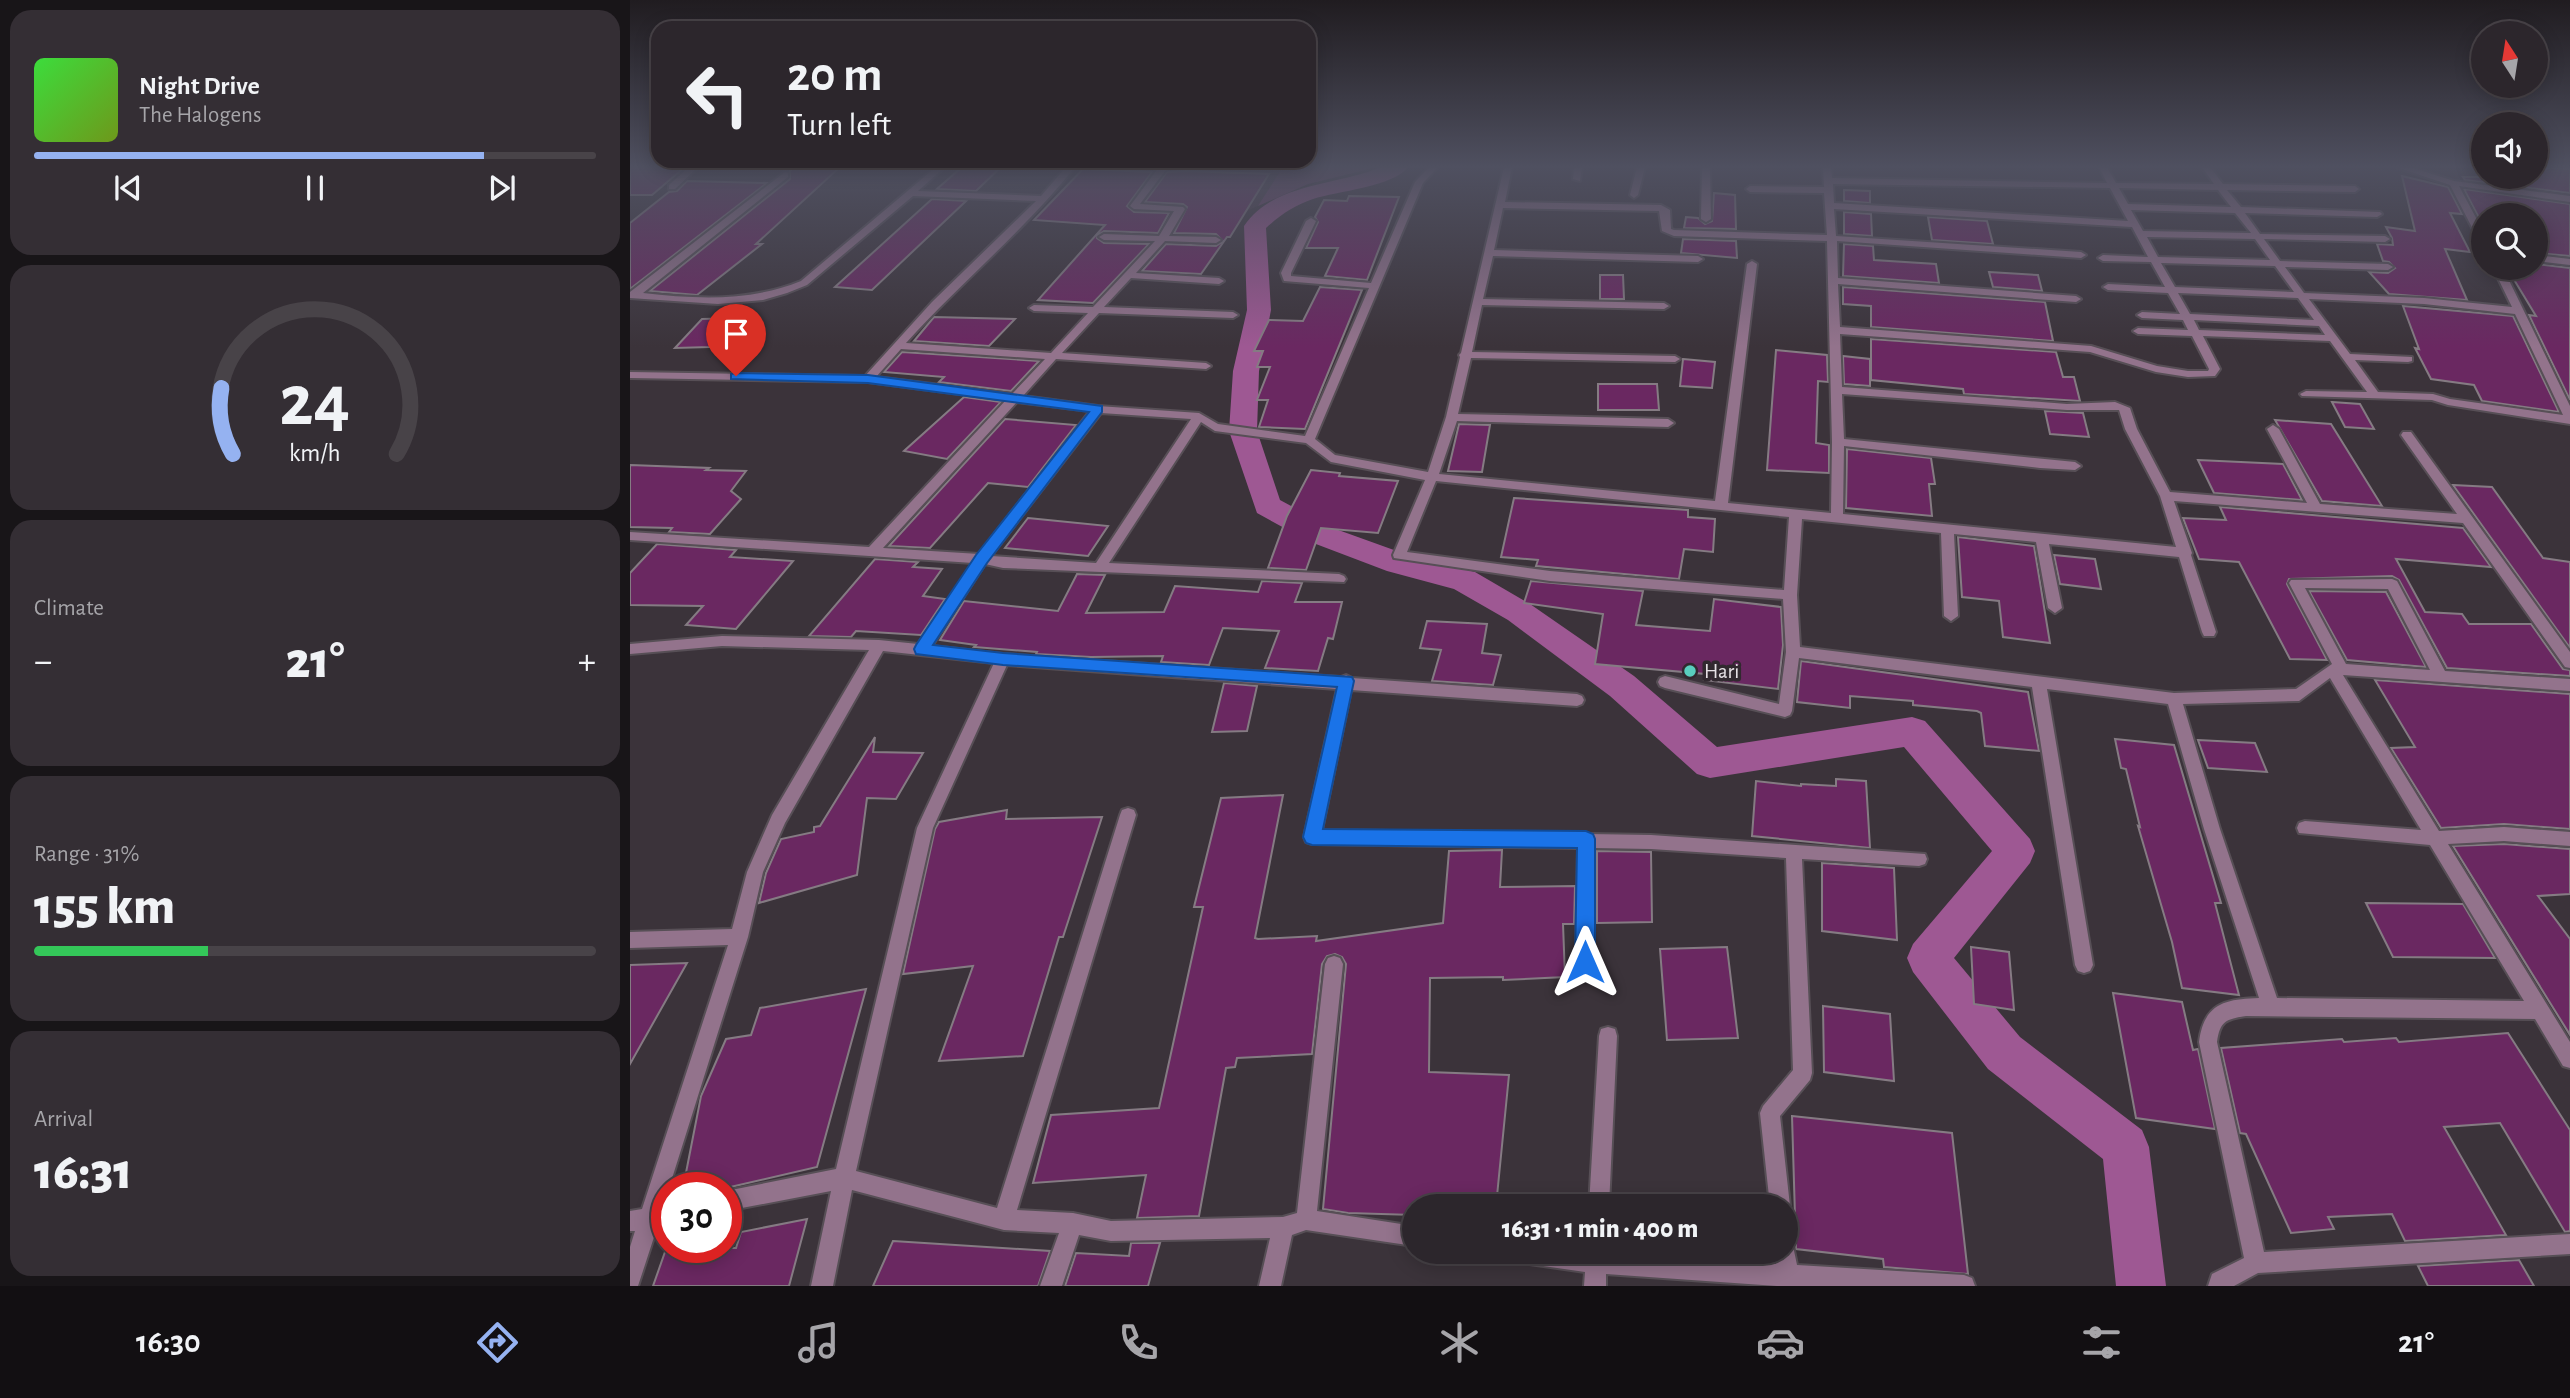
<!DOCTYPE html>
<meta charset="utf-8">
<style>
:root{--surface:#2c262c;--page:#342e34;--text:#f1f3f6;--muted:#a6a5a9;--line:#484348;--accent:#95b2f1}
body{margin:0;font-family:"Alegreya Sans",sans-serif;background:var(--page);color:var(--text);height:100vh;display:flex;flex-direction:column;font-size:26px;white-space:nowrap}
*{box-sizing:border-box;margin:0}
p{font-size:23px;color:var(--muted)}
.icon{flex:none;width:38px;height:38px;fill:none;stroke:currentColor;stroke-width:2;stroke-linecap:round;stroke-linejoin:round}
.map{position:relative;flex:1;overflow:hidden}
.side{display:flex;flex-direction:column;gap:10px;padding:10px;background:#181518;width:630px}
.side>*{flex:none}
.top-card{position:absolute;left:21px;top:21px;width:665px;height:147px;border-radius:21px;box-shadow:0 4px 18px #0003,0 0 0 2px var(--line);background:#2c262c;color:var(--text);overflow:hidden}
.needle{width:46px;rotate:348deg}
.controls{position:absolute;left:1841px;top:21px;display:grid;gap:14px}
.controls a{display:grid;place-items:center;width:77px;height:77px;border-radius:50%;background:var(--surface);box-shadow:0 4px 18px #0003,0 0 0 2px var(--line);font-size:35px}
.speed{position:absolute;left:21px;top:1172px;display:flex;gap:14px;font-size:35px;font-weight:700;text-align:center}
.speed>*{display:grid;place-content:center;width:91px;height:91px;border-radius:50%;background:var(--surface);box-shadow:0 4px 18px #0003,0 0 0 2px var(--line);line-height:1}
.speed .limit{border:10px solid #d22;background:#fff;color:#111}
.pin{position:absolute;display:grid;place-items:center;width:60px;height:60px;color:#fff;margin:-72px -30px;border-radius:50% 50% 50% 0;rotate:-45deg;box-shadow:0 0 7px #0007}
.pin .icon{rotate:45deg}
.me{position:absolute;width:77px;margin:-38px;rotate:0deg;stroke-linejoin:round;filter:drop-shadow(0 0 5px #0008)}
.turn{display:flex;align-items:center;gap:24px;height:147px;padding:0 21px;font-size:32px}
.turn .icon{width:91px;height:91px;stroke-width:2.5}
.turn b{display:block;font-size:49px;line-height:60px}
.big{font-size:52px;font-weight:800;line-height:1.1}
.side .card{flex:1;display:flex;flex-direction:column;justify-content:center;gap:10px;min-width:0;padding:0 24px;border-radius:21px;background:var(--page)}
.side .dial{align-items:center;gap:0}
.dial svg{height:182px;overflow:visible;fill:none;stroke:var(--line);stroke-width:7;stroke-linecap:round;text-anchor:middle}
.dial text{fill:var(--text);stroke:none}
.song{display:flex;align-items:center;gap:21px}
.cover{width:84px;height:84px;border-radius:10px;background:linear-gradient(135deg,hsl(120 70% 55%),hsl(80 70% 35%))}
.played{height:7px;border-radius:4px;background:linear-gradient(90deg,var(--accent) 80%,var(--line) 80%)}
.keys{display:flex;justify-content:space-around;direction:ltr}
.heat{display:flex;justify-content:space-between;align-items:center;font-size:38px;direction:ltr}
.charge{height:10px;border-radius:5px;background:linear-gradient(90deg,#34c759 31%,var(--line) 0)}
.trip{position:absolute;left:772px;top:1194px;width:396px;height:70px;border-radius:35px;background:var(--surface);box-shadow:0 4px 18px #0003,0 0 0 2px var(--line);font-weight:800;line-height:70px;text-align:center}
.tab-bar{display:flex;height:112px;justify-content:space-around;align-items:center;background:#120f12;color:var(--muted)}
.tab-bar .icon{width:49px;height:49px}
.tab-bar .active{color:var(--accent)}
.tab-bar b{font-size:32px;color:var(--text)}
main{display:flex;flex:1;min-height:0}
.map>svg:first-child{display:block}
</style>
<main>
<section class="side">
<div class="card">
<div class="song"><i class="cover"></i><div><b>Night Drive</b><p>The Halogens</p></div></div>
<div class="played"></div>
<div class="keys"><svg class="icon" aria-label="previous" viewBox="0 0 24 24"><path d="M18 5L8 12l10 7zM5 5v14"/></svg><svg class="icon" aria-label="pause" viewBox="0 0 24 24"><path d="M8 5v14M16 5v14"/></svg><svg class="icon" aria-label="next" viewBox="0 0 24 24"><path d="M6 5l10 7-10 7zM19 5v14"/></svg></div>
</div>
<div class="card dial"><svg viewBox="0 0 100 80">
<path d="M14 69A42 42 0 1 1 86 69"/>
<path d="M14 69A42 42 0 0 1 9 40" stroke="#95b2f1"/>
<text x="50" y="56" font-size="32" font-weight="700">24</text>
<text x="50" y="72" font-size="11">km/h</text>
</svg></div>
<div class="card"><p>Climate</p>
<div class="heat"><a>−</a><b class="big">21°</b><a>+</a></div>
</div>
<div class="card"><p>Range · 31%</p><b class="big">155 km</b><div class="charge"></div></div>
<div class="card"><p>Arrival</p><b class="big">16:31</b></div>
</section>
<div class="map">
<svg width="1940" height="1286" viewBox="0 0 1940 1286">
<rect width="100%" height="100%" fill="#3b333a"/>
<!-- built -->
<path fill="#483b46" d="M548 167H747L678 184 614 212 518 205Z"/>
<!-- green -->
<path fill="#73406b" d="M653 167H747L678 184 628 206Z"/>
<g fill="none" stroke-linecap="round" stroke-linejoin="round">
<!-- canal -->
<path fill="#9e5893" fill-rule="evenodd" d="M751 167H778C763 187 707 191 683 199 665 205 650 215 636 228L641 310 629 371 627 431 650 500 700 527 775 554 845 572 900 604 1004 676 1087 747 1282 717 1295 721 1400 839 1405 851 1400 863 1324 958 1390 1037 1512 1130 1519 1147 1536 1286H1486L1473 1159 1358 1069 1283 972 1277 958 1283 944 1362 851 1274 747 1080 778 1067 774 980 696 878 620 824 589 757 571 678 541 627 513 599 431 603 371 617 310 614 226C644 182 707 186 751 167Z"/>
</g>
<!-- building -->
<path fill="#6a2861" stroke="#857b83" stroke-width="2" d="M0 167H55L22 195H0Z
M165 167H210L126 244H132L67 295 20 291 160 179V171Z
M332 167H371L346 191 307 189Z
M1906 167 1940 169V193L1835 180 1833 177H1906Z
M453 169 522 172 497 206 504 212 539 213 528 233 474 231 468 235 467 238 474 243 519 244 463 303 408 300 475 225 404 220Z
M556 171 639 174 600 237H597L571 274 512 271 536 244 586 246 593 241 586 234 544 233 557 207 553 204 515 202 537 172Z
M1772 176 1818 187 1832 214 1820 213 1840 252 1815 249 1837 300 1759 294 1739 272 1758 273 1765 268 1759 262 1753 261 1747 244 1763 245 1762 238 1756 227 1785 231Z
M57 181 137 183 0 289V223L39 192 47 191Z
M1834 189 1940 204V256L1906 253V215L1848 216Z
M1214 190 1240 191V203L1214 201Z
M1084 193 1105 195 1106 229 1054 228 1056 217 1068 218 1075 224 1082 221Z
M719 196 769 197 737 280 695 276 708 248H676L688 222 685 217 694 200 717 201Z
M302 199 336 201 242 290 205 287Z
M1214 212 1241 214 1242 236 1214 234Z
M1298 217 1357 221 1363 244 1302 240Z
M1053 239 1106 241 1107 258 1051 253Z
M1214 244 1243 246 1244 260 1306 264 1309 283 1213 276Z
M1906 264 1940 268V400L1899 315 1906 316 1877 268H1906Z
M1359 272 1408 275 1412 291 1363 287Z
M970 275H993L994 299H970Z
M690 287 732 290 675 429 629 427 638 400H627L640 367H627L633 351H624L639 320 673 321Z
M1213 287 1415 302 1423 341 1241 327V306L1213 304Z
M1773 306 1883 316 1929 412 1852 401 1844 385 1801 379 1785 348 1789 349Z
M304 317 385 319 359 346 284 341Z
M105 318 80 347 45 348 72 319Z
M1241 339 1426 352 1433 377H1444L1450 401 1334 394 1333 389 1241 380Z
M1146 350 1197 355 1198 382 1188 381 1186 443 1199 445V473L1137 470Z
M272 352 409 361 381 391 309 382 314 377 254 372Z
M1213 356 1240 359V386L1214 384Z
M1053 359 1085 362 1082 388 1050 386Z
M968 384H1027L1029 410H968Z
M334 397 371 402 317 459 274 451Z
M1702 402 1730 404 1744 429 1715 427Z
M1415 411 1453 413 1459 437 1420 434Z
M375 419 446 425 398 487 358 483 300 548 259 546Z
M1645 420 1701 424 1752 506 1692 501Z
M829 424 860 425 852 472 818 471Z
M1217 449 1301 458 1305 484H1299L1302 516 1216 508Z
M1568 460 1653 464 1672 500 1584 493Z
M0 465 79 468 76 470 116 471 101 491 111 499 80 534 39 532 42 528 0 527Z
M681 470 710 473 709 476 768 481 748 533 691 528 676 570 638 568 657 516Z
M1823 485 1862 487 1913 558 1940 562V648Z
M884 498 1058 510V517L1085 519 1083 552 1054 549 1049 579 906 566 908 560 871 557Z
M1590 507 1833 528 1861 567 1766 559 1795 612 1832 614 1839 624H1901L1933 669 1940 670V676L1817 668 1769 580 1762 576 1659 579 1657 584 1697 660 1660 659 1609 562 1569 559 1553 518 1596 520Z
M398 518 478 526 458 556 375 548Z
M1328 537 1404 546 1420 643 1373 637 1369 601 1332 597Z
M27 544 106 550 100 557 163 561 106 629 56 625 73 606 0 605V573Z
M1424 555 1465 559 1471 589 1430 584Z
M245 559 288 562 283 567 312 569 293 596 315 599 291 635 226 631 221 637 179 636Z
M447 574 475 575 456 613 534 612 545 586 628 592 632 581 672 583 665 602H712L703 639 698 638 688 671 635 668 649 631 593 628 579 665 531 662 533 656 461 657 406 654 407 652 344 647 346 645 310 640 334 601 428 611Z
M901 581 1013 591 1006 625 1080 631 1084 599 1151 607 1153 645 1148 689 1074 680 1075 674 965 664 973 614 894 603Z
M1679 591 1756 592 1796 667 1717 660Z
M797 621 857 624 852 653 871 655 863 685 802 681 811 650 790 648Z
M1171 661 1398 692 1409 751 1355 746 1351 713 1347 711 1283 705V701L1220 696V708L1167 702Z
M1745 680 1940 694V829L1874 824 1811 828 1761 748 1785 747Z
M594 683 627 686 617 731 582 732Z
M245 737 243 752 293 753 266 799 237 798 227 875 129 903 136 873 151 839 184 832V827L190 826Z
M1485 739 1544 745 1591 903H1585L1609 995 1552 988 1542 942 1508 826 1510 827 1496 769 1491 768Z
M1568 740 1625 743 1637 772 1578 768Z
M1206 779 1236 781 1240 848 1122 836 1126 781 1171 786V784L1206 786Z
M653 795 625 938 628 939 687 936 686 941 813 923 819 851 872 850 870 887 945 886 944 924H933L935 977 873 980V977L800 978 799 1072 879 1075 866 1206H784V1215L718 1213 693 1209 716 964 712 957 705 954 697 956 692 964 682 1054 607 1058 605 1067 596 1068 569 1216 507 1218 516 1175 403 1183 421 1115 529 1108 573 907H564L591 798Z
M377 810 376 819 472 817 433 937H429L393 1056 309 1061 343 966 273 974 305 829 309 822Z
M1874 844 1940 849V894L1908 896 1940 939V1035L1823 846Z
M967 851 1021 852 1022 922 967 923Z
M1192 863 1264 868 1267 940 1192 931Z
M1736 903 1833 904 1865 958 1763 957Z
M1097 947 1108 1038 1037 1040 1030 949Z
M1341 947 1379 952 1384 1010 1344 1004Z
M57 963 0 1064V965Z
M236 989 187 1167 96 1188H53L71 1096 96 1039 121 1035 130 1008Z
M1483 993 1552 1002 1563 1050 1568 1049 1585 1129 1506 1118Z
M1193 1006 1260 1014 1264 1081 1194 1072Z
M1878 1033 1940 1130V1231L1935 1232 1870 1123 1814 1127 1876 1235 1775 1241 1762 1214 1698 1217 1704 1229 1661 1233 1616 1134 1610 1133 1591 1048 1712 1039 1714 1042 1766 1038 1769 1042Z
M1162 1116 1322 1133 1338 1274 1254 1267 1253 1259 1166 1249Z
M177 1219 159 1286H23L35 1252 60 1248H106L111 1232Z
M263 1241 420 1251 408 1286H243Z
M501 1243H530L518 1286H435L446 1253 499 1256Z
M1889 1260 1904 1286H1798L1788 1266Z"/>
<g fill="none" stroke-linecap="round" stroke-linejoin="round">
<defs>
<path id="minor" d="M59 167H68L45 189H39V185Z
M306 167H315L288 191 411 196 436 167H445C394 231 330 283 276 343L421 353 458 313 404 311 399 308 404 305 463 307 525 241 474 240 469 237 474 234 529 236 544 211 504 209 500 206 529 167H538L510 204 553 207 555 209 539 236 586 237 591 240 586 243 535 241 506 273 589 278 594 281 589 284 501 278 474 307 603 312 608 315 603 318 469 313 432 353 576 363 581 366 576 369 426 359 393 396 468 406 569 413 588 424 675 436 739 288 654 281 651 273 676 221 681 218 686 221 661 273V276L741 283 785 182 799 167H808L793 183 685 439 705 455 798 472 816 417 830 357 829 355 831 353 874 167H882L875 202 1031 205 1040 210 1041 229 1044 230 1197 235 1194 193 1120 192 1116 189 1120 186 1194 187 1193 167H1201L1202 178 1477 183 1469 167H1477L1486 183 1584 184 1572 167H1580L1593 184 1725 186 1729 189 1725 192 1597 190 1611 207 1750 212 1752 214 1747 217 1615 213 1630 234 1755 236 1760 239 1755 242 1634 239 1650 261 1758 264 1763 267 1758 270 1655 267 1674 293 1794 298 1882 307 1863 268H1873L1940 406V424L1818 405 1802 400 1672 396 1670 394 1676 391 1737 392 1700 341 1573 336 1590 369 1585 376 1558 377 1526 372 1460 352 1210 334 1212 387 1437 404 1485 402 1500 408 1507 429 1540 492 1677 503 1637 429 1643 425 1649 429 1690 504 1827 514 1771 435 1773 432H1781L1940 652V668L1935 667 1833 523 1544 501 1562 553 1561 555 1586 632 1584 636H1574L1572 632 1549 557 1419 544 1432 608 1425 613 1418 608 1406 542 1324 534 1328 616 1321 621 1314 616 1311 533 1172 519 1167 595 1170 647 1544 693 1666 689 1702 664 1659 583 1661 580 1762 579 1767 581 1815 671 1940 679V691L1713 675 1809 831 1874 827 1940 832V846L1874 841 1818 844 1940 1042V1068L1933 1066 1905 1019 1616 1016C1596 1019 1590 1021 1587 1042L1634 1252 1940 1234V1254L1628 1273 1604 1286H1578L1582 1274 1614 1258 1569 1042C1574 1004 1594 999 1629 998L1574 829 1538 704 1417 689 1463 965 1460 971 1454 973 1448 971 1445 965 1402 687 1169 658 1162 711 1160 715 1155 717 1035 688 1030 686 1028 682 1030 678 1035 676 1149 704 1156 652 1153 599 920 581 764 558 763 555 795 480 701 462 676 443 585 431 571 422 479 563 709 574 714 576 716 579 714 582 373 568 355 564 302 646 373 654 711 677 716 675 722 678 947 694 952 696 954 700 952 704 947 706 721 690 692 830 1021 835 1295 854 1297 859 1295 864 1289 866 1172 859 1182 1073 1180 1080 1150 1116 1160 1206 1157 1213 1155 1214V1206H1140L1130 1113 1133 1106 1163 1070 1156 858 1021 849 964 848V962L961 968 955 970 949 968 946 962 948 848 682 844 676 842 674 837 707 689 377 665 303 828 226 1171 367 1208 490 815 492 810 498 808 504 810 506 815 387 1210 443 1213 481 1221 653 1217 667 1213 695 964 698 958 704 956 710 958 713 964 687 1211 784 1226V1246L676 1230 662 1235 651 1286H629L640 1238 481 1241 449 1235 432 1286H410L429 1233 374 1230 222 1190 203 1286H181L201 1191 96 1211V1191L206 1169 287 828 364 663 253 651 155 823 133 872 118 937 39 1188H37L34 1206H37V1226L27 1228 8 1286H0V1247L5 1231H0V1211L12 1209 98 945 0 948V932L102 929 117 872 142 815 239 650 92 646 0 654V644L92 636 249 640 288 644 343 563 0 540V532L239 547 376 400 238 382 0 378V372L235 376 302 302 406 201 283 196 177 285 157 293 133 300 88 304 0 298V292L155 172 158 173V177L13 293C67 299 119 302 171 281ZM1203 184 1480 188 1498 221 1204 203ZM1489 188 1588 190 1601 207 1498 204ZM873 208 1029 211 1032 231 1044 236 1197 241 1202 442 1201 513 1098 503 1127 264 1122 261 1117 264 1085 501 809 474 827 421 1038 427 1044 423 1038 419 828 414 841 358 1045 362 1050 359 1045 356 842 352 852 305 1034 309 1039 306 1034 303 853 299 863 256 1068 262 1073 259 1068 256 864 250ZM1204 209 1502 227 1518 257 1473 255 1468 258 1473 261 1521 262 1535 287 1478 284 1473 287 1478 290 1538 293 1550 314 1512 312 1507 315 1512 318 1553 320 1558 330 1508 328 1503 331 1508 334 1562 336 1579 369 1578 371H1558L1527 366 1461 346 1210 327 1208 284 1446 302 1451 299 1446 296 1208 278 1207 241 1451 258 1456 255 1451 252 1206 236ZM1501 210 1605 213 1621 233 1513 231ZM1517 237 1625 239 1640 260 1528 257ZM1531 263 1645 266 1664 292 1545 287ZM1548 293 1668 298 1684 320 1560 314ZM1679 299 1794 304 1885 314 1933 415 1820 399 1803 394 1748 392 1725 360 1778 362 1782 361V357L1720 354ZM1564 320 1689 326 1695 335 1569 330ZM271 349 415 359 382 394 246 377ZM1212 394 1437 410H1489L1495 429 1530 496 1546 547 1213 514 1214 446 1410 468 1445 470 1451 466 1445 462 1214 439ZM387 402 460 411 349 554 253 548ZM471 413 561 419 466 563 361 556ZM806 481 1159 517 1154 590 920 571 777 552ZM1675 588 1758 589 1800 670 1716 664ZM1700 678 1791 830 1675 821 1669 823 1667 828 1669 833 1800 845 1894 1001 1647 998 1590 829 1553 704 1669 701Z
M944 167H952L950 181 943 179Z
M1007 167H1015L1008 195 1004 198 1000 195Z
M1072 167H1080L1081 219 1076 222 1071 219Z
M1766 167H1780L1824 181 1940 196V202L1829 186 1853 231V242L1848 239 1820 185Z
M1906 255 1940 259V265L1906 261Z
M978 1027 985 1029 987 1036 979 1206H959L969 1036 971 1029Z
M1155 1238 1162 1241 1167 1265 1334 1275 1342 1278 1345 1286H1147L976 1274V1286H954L955 1272 886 1262 879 1258 876 1251H977V1253L1146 1264 1145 1251H1155Z"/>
</defs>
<!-- minor casing -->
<use href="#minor" stroke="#574f56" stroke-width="4"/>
<!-- minor -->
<use href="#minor" fill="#93738c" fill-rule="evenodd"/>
</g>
<!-- sky -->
<linearGradient id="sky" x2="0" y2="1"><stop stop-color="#201c20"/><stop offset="0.48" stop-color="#4f5060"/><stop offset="1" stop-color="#4f5060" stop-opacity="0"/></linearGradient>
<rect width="1940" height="347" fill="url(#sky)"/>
<!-- route -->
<path fill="#1a73e8" stroke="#114b97" stroke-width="2" d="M106 373 238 375 472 406V412L357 563 303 645 373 653 722 677 724 681 693 829 956 831 963 834 965 839V962L962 968 955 971 948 968 945 962 947 848 682 845 676 843 673 837 707 687 373 665 286 654 284 649 286 645 346 555 459 412 238 383 101 379V374Z"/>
<!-- markers -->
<circle fill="#59cebe" stroke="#31292f" stroke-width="2.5" cx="1060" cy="671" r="7"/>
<g text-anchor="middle" stroke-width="7" stroke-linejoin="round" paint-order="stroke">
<!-- poi labels -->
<g font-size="21" fill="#e7e2e6" stroke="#31292f" text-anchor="start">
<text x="1074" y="678">Hari</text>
</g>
</g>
</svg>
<div class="controls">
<a><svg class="needle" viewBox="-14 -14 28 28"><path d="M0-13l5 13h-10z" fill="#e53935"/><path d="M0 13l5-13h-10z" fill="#a6a5a9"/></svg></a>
<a><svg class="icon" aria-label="sound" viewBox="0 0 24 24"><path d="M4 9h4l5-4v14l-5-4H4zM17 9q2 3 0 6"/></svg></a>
<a><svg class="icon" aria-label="search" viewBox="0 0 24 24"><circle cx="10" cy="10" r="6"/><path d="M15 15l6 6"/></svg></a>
</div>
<div class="speed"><div class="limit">30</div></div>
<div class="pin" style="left:106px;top:376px;background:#d93025"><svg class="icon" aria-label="arrive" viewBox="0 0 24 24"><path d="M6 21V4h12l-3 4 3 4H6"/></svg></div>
<svg class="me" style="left:955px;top:962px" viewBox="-20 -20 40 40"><path d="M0-17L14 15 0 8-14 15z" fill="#1a73e8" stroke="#fff" stroke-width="4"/></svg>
<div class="trip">16:31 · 1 min · 400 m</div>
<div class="top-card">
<div class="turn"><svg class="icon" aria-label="left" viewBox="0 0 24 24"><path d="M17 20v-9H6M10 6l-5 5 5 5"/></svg><div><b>20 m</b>Turn left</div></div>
</div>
</div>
</main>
<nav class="tab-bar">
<b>16:30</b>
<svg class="icon active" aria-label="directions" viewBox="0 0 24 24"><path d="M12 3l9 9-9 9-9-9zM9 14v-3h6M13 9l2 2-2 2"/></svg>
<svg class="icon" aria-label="music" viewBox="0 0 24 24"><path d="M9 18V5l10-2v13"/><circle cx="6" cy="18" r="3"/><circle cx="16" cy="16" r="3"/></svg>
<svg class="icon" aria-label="phone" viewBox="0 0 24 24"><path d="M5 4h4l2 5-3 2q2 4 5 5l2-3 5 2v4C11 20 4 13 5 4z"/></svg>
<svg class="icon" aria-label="climate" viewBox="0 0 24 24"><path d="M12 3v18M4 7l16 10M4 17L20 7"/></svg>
<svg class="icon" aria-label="car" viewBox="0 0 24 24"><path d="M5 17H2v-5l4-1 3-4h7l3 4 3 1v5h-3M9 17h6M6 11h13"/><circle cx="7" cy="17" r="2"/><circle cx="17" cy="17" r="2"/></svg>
<svg class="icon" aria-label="filters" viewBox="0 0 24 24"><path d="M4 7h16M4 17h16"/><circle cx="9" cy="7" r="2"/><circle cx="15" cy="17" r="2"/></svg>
<b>21°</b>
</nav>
